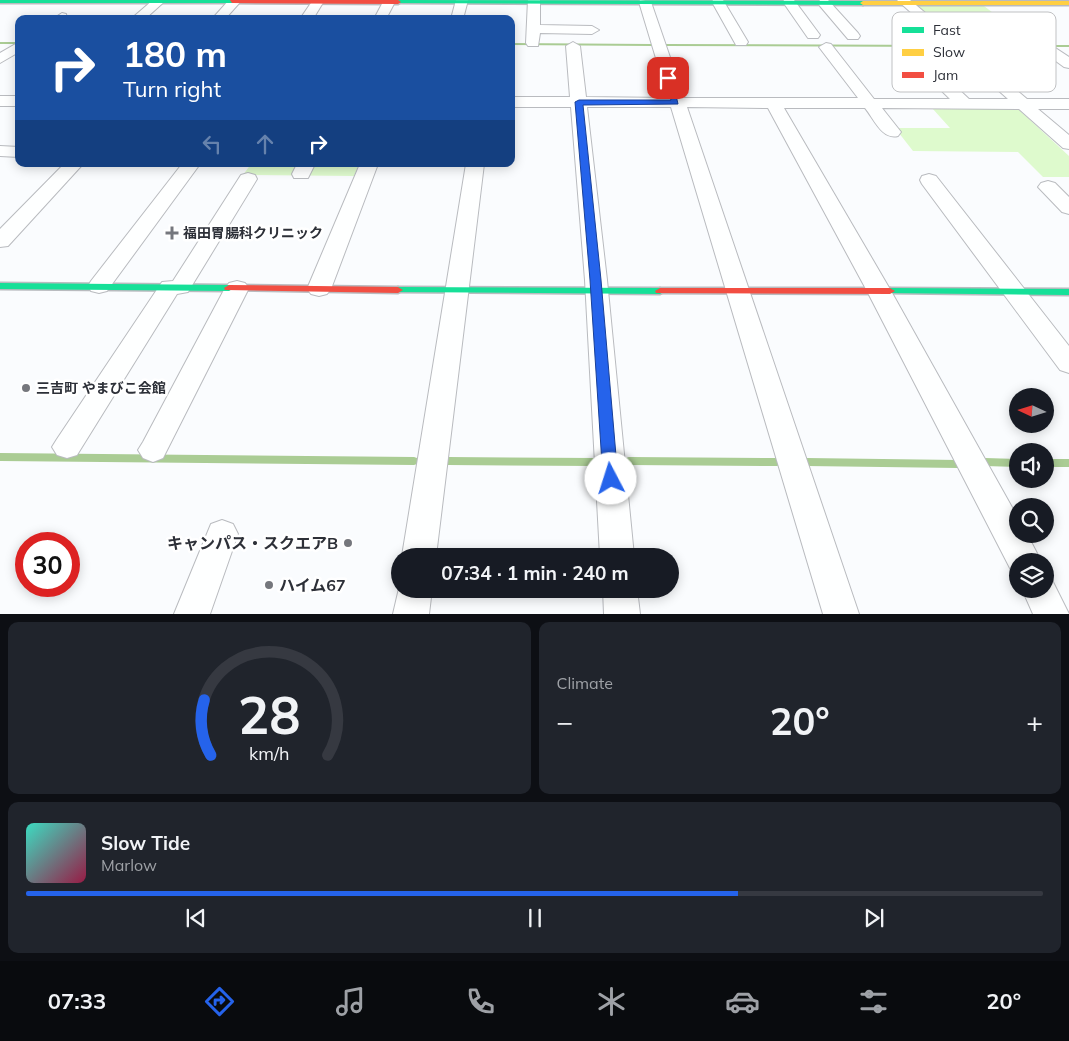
<!DOCTYPE html>
<meta charset="utf-8">
<style>
:root{--surface:#171b24;--page:#20242c;--text:#f1f3f6;--muted:#9ea1a6;--line:#363941;--accent:#2563eb}
body{margin:0;font-family:Mulish,"Noto Sans JP",sans-serif;background:var(--page);color:var(--text);height:100vh;display:flex;flex-direction:column;font-size:19px;white-space:nowrap}
*{box-sizing:border-box;margin:0}
p{font-size:16px;color:var(--muted)}
.icon{flex:none;width:28px;height:28px;fill:none;stroke:currentColor;stroke-width:2;stroke-linecap:round;stroke-linejoin:round}
.map{position:relative;height:614px;overflow:hidden}
.panel{display:flex;flex-direction:column;gap:8px;padding:8px;background:#0d0f14;flex:1}
.panel>*{flex:none}
.top-card{position:absolute;left:15px;top:15px;width:500px;height:152px;border-radius:10px;box-shadow:0 2px 12px #0003;background:#1a4fa0;color:#fff;overflow:hidden}
.needle{width:32px;rotate:274deg}
.controls{position:absolute;left:1009px;top:388px;display:grid;gap:10px}
.controls a{display:grid;place-items:center;width:45px;height:45px;border-radius:50%;background:var(--surface);box-shadow:0 2px 12px #0003;font-size:25px}
.speed{position:absolute;left:15px;top:532px;display:flex;gap:10px;font-size:25px;font-weight:700;text-align:center}
.speed>*{display:grid;place-content:center;width:65px;height:65px;border-radius:50%;background:var(--surface);box-shadow:0 2px 12px #0003;line-height:1}
.speed .limit{border:8px solid #d22;background:#fff;color:#111}
.pin{position:absolute;display:grid;place-items:center;width:42px;height:42px;color:#fff;margin:-21px;border-radius:10px;box-shadow:0 2px 8px #0006}
.me{position:absolute;width:55px;margin:-28px;rotate:355deg;stroke-linejoin:round;filter:drop-shadow(0 0 4px #0008)}
.turn{display:flex;align-items:center;gap:18px;height:105px;padding:0 25px;font-size:22px}
.turn .icon{width:65px;height:65px;stroke-width:2.5}
.turn b{display:block;font-size:35px;line-height:42px}
.lanes{display:flex;align-items:center;height:48px;padding:0 25px;background:#0003;justify-content:center;gap:25px;direction:ltr}
.lanes .off{opacity:.35}
.big{font-size:38px;font-weight:700;line-height:1.1}
.panel .widget{flex:1;display:flex;flex-direction:column;justify-content:center;gap:8px;min-width:0;padding:0 18px;border-radius:10px;background:var(--page)}
.panel .dial{align-items:center;gap:0}
.dial svg{height:130px;overflow:visible;fill:none;stroke:var(--line);stroke-width:7;stroke-linecap:round;text-anchor:middle}
.dial text{fill:var(--text);stroke:none}
.song{display:flex;align-items:center;gap:15px}
.cover{width:60px;height:60px;border-radius:8px;background:linear-gradient(135deg,hsl(170 70% 55%),hsl(340 70% 35%))}
.played{height:5px;border-radius:2px;background:linear-gradient(90deg,var(--accent) 70%,var(--line) 70%)}
.keys{display:flex;justify-content:space-around;direction:ltr}
.heat{display:flex;justify-content:space-between;align-items:center;font-size:28px;direction:ltr}
.panel .tiles{flex:1;display:grid;gap:8px;grid-template-columns:1fr 1fr}
.widget:last-child{grid-column:span 2}
.trip{position:absolute;left:391px;top:548px;width:288px;height:50px;border-radius:25px;background:var(--surface);box-shadow:0 2px 12px #0003;font-weight:700;line-height:50px;text-align:center}
.menu{display:flex;height:80px;justify-content:space-around;align-items:center;background:#090b0e;color:var(--muted)}
.menu .icon{width:35px;height:35px}
.menu .selected{color:var(--accent)}
.menu b{font-size:22px;color:var(--text)}
.map>svg:first-child{display:block}
</style>
<div class="map">
<svg width="1069" height="614" viewBox="0 0 1069 614">
<rect width="100%" height="100%" fill="#fafcfe"/>
<!-- green -->
<path fill="#defacd" d="M912 5 984 6 1017 31 979 30 964 18H926Z
M932 108H1017L1069 156V177H1043L1018 152 913 151 895 128H950Z
M251 164H359L354 176 243 175Z"/>
<g fill="none" stroke-linecap="round" stroke-linejoin="round">
<!-- stream -->
<path fill="#aacc94" fill-rule="evenodd" d="M0 42H19V44H0Z
M511 43 651 44 653 45 651 46 511 45Z
M663 44 947 45 949 46 947 47 665 46 663 45Z
M968 45H1040L1042 46 1040 47H966V46Z
M1052 45H1069V47H1050V46Z
M0 453 414 457 417 458 419 461 417 464 414 465 0 461Z
M448 457 595 458 598 459 600 462 598 465 595 466 448 465 445 464 443 461 445 458Z
M629 457 777 458 780 459 782 462 780 465 777 466 629 465 626 464 624 461 626 458Z
M807 458 958 460 961 461 963 464 961 467 958 468 807 466 804 465 802 462 804 459Z
M985 458 1018 459V467L985 466 982 465 980 462 982 459Z
M1045 459H1069V467H1045Z"/>
<defs>
<path id="street" d="M153 0 165 1 145 19H131Z
M229 0H242L225 19H212Z
M313 0 324 1 313 19H300Z
M384 0H396L386 19H374Z
M456 0H468L463 19H451Z
M528 0H540V25L592 26 599 30 592 34 540 33 538 46H528L526 43Z
M640 0 651 2 684 98H858L819 47 826 43 831 44 874 99H950L900 50 898 47 905 43 910 44 969 99H1008L897 0H910L1027 99H1069V109H1038L1069 135V149L1063 148 1019 109 882 108 901 132 898 136C882 140 874 119 865 108H784L891 291 1018 518V534H1027L1041 561H1018V574L1012 572 867 291 768 108 687 107 859 614H823L671 107H587L607 280 634 556H600L585 280 571 107H511V97H570L566 46 573 42 580 46 586 97 668 98 639 2Z
M713 0H723L748 42 746 45H736L712 2Z
M784 0H794L820 35 818 38H808L783 2Z
M820 0H828L858 33 860 36 858 39H848L820 6 818 3Z
M62 13 66 14 67 19H53Z
M1025 28 1069 57V68L1064 67 1020 35 1018 32Z
M19 42V52L0 63V53Z
M0 96H19V106H0Z
M0 146 19 147V157L0 156Z
M64 164H83L8 246 0 247V229Z
M182 164H200L107 291 99 293 91 291 88 286 91 281Z
M297 164H315L308 178H294L292 174Z
M360 164H378L331 289 327 294 319 296 311 294 307 289Z
M466 164H484L436 556H402Z
M248 173 255 175 257 179 188 292 177 294 77 455 67 458 57 455 52 447 57 439 162 282 173 281 241 175Z
M929 174 936 176 1069 346V373L1060 370 922 184 920 180 922 176Z
M1048 181 1055 183 1069 197V214L1062 212 1038 187 1041 183Z
M237 281 245 283 249 288 163 458 153 462 143 458 138 450 143 442 225 288 229 283Z
M222 520 233 524 238 534 210 614H174L211 524Z
M1045 575 1051 578 1069 614H1033L1022 589H1045Z
M400 584V589H432L429 614H393Z
M603 589H637L640 614H604Z"/>
<path id="fast" d="M0 0H234L235 1 232 3H0Z
M398 0 863 1 866 3 863 5 396 3Z
M0 283 229 285 234 288 229 291 0 289Z
M398 287 660 288 665 291 660 294 394 292 393 290Z
M890 288 1069 289V295L886 293 885 291Z"/>
<path id="slow" d="M1069 1V5H863L860 3 863 1Z"/>
<path id="jam" d="M230 0H398L401 2 398 4 232 3Z
M229 285 398 287 403 290 398 293 225 290 224 288Z
M660 288H890L895 291 890 294 656 293 655 291Z"/>
</defs>
<!-- street casing -->
<use href="#street" stroke="#b9bbbf" stroke-width="2"/>
<!-- fast casing -->
<use href="#fast" stroke="#b9bbbf" stroke-width="3"/>
<!-- slow casing -->
<use href="#slow" stroke="#b9bbbf" stroke-width="3"/>
<!-- jam casing -->
<use href="#jam" stroke="#b9bbbf" stroke-width="3"/>
<!-- street -->
<use href="#street" fill="#feffff" fill-rule="evenodd"/>
<!-- fast -->
<use href="#fast" fill="#16e098" fill-rule="evenodd"/>
<!-- slow -->
<use href="#slow" fill="#ffcf43" fill-rule="evenodd"/>
<!-- jam -->
<use href="#jam" fill="#f24e42" fill-rule="evenodd"/>
</g>
<!-- route -->
<path fill="#2563eb" stroke="#184099" d="M668 76 672 78 678 104 583 105 601 280 618 479 616 483H605L603 479 590 280 575 102 579 100H671L665 78Z"/>
<!-- markers -->
<g fill="#75777d" stroke="#fff" stroke-width="2">
<path d="M169.5 225.5h5v5h5v5h-5v5h-5v-5h-5v-5h5z"/>
<circle cx="26" cy="388" r="5"/>
<circle cx="348" cy="543" r="5"/>
<circle cx="269" cy="585" r="5"/>
</g>
<g text-anchor="middle" stroke-width="5" stroke-linejoin="round" paint-order="stroke">
<!-- poi labels -->
<g font-size="14" font-weight="bold" fill="#2d3038" stroke="#fff" text-anchor="start">
<text x="183" y="238">福田胃腸科クリニック</text>
<text x="36" y="393">三吉町 やまびこ会館</text>
</g>
<!-- near-poi labels -->
<g font-size="16" font-weight="bold" fill="#2d3038" stroke="#fff" text-anchor="end">
<text x="338" y="549">キャンパス・スクエアB</text>
<text x="279" y="591" text-anchor="start">ハイム67</text>
</g>
</g>
<!-- legend -->
<rect x="892" y="12" width="164" height="80" rx="8" fill="#fff" stroke="#c0c1c3" stroke-width="1"/>
<rect x="902" y="27" width="22" height="6" fill="#16e098"/>
<rect x="902" y="49" width="22" height="7" fill="#ffcf43"/>
<rect x="902" y="72" width="22" height="6" fill="#f24e42"/>
<g font-size="14" fill="#2d3038">
<text x="933" y="35">Fast</text>
<text x="933" y="57">Slow</text>
<text x="933" y="80">Jam</text>
</g>
</svg>
<div class="controls">
<a><svg class="needle" viewBox="-14 -14 28 28"><path d="M0-13l5 13h-10z" fill="#e53935"/><path d="M0 13l5-13h-10z" fill="#9ea1a6"/></svg></a>
<a><svg class="icon" aria-label="sound" viewBox="0 0 24 24"><path d="M4 9h4l5-4v14l-5-4H4zM17 9q2 3 0 6"/></svg></a>
<a><svg class="icon" aria-label="search" viewBox="0 0 24 24"><circle cx="10" cy="10" r="6"/><path d="M15 15l6 6"/></svg></a>
<a><svg class="icon" aria-label="layers" viewBox="0 0 24 24"><path d="M12 4l9 5-9 5-9-5zM3 14l9 5 9-5"/></svg></a>
</div>
<div class="speed"><div class="limit">30</div></div>
<div class="pin" style="left:668px;top:78px;background:#d93025"><svg class="icon" aria-label="arrive" viewBox="0 0 24 24"><path d="M6 21V4h12l-3 4 3 4H6"/></svg></div>
<svg class="me" style="left:611px;top:479px" viewBox="-20 -20 40 40"><circle r="19" fill="#fff"/><path d="M0-13L10 11 0 6-10 11z" fill="#2563eb"/></svg>
<div class="trip">07:34 · 1 min · 240 m</div>
<div class="top-card">
<div class="turn"><svg class="icon" aria-label="right" viewBox="0 0 24 24"><path d="M7 20v-9h11M14 6l5 5-5 5"/></svg><div><b>180 m</b>Turn right</div></div>
<div class="lanes"><svg class="icon off" aria-label="left" viewBox="0 0 24 24"><path d="M17 20v-9H6M10 6l-5 5 5 5"/></svg><svg class="icon off" aria-label="ahead" viewBox="0 0 24 24"><path d="M12 20V5M6 11l6-6 6 6"/></svg><svg class="icon" aria-label="right" viewBox="0 0 24 24"><path d="M7 20v-9h11M14 6l5 5-5 5"/></svg></div>
</div>
</div>
<section class="panel">
<div class="tiles">
<div class="widget dial"><svg viewBox="0 0 100 80">
<path d="M14 69A42 42 0 1 1 86 69"/>
<path d="M14 69A42 42 0 0 1 10 35" stroke="#2563eb"/>
<text x="50" y="56" font-size="32" font-weight="700">28</text>
<text x="50" y="72" font-size="11">km/h</text>
</svg></div>
<div class="widget"><p>Climate</p>
<div class="heat"><a>−</a><b class="big">20°</b><a>+</a></div>
</div>
<div class="widget">
<div class="song"><i class="cover"></i><div><b>Slow Tide</b><p>Marlow</p></div></div>
<div class="played"></div>
<div class="keys"><svg class="icon" aria-label="previous" viewBox="0 0 24 24"><path d="M18 5L8 12l10 7zM5 5v14"/></svg><svg class="icon" aria-label="pause" viewBox="0 0 24 24"><path d="M8 5v14M16 5v14"/></svg><svg class="icon" aria-label="next" viewBox="0 0 24 24"><path d="M6 5l10 7-10 7zM19 5v14"/></svg></div>
</div>
</div>
</section>
<nav class="menu">
<b>07:33</b>
<svg class="icon selected" aria-label="directions" viewBox="0 0 24 24"><path d="M12 3l9 9-9 9-9-9zM9 14v-3h6M13 9l2 2-2 2"/></svg>
<svg class="icon" aria-label="music" viewBox="0 0 24 24"><path d="M9 18V5l10-2v13"/><circle cx="6" cy="18" r="3"/><circle cx="16" cy="16" r="3"/></svg>
<svg class="icon" aria-label="phone" viewBox="0 0 24 24"><path d="M5 4h4l2 5-3 2q2 4 5 5l2-3 5 2v4C11 20 4 13 5 4z"/></svg>
<svg class="icon" aria-label="climate" viewBox="0 0 24 24"><path d="M12 3v18M4 7l16 10M4 17L20 7"/></svg>
<svg class="icon" aria-label="car" viewBox="0 0 24 24"><path d="M5 17H2v-5l4-1 3-4h7l3 4 3 1v5h-3M9 17h6M6 11h13"/><circle cx="7" cy="17" r="2"/><circle cx="17" cy="17" r="2"/></svg>
<svg class="icon" aria-label="filters" viewBox="0 0 24 24"><path d="M4 7h16M4 17h16"/><circle cx="9" cy="7" r="2"/><circle cx="15" cy="17" r="2"/></svg>
<b>20°</b>
</nav>
